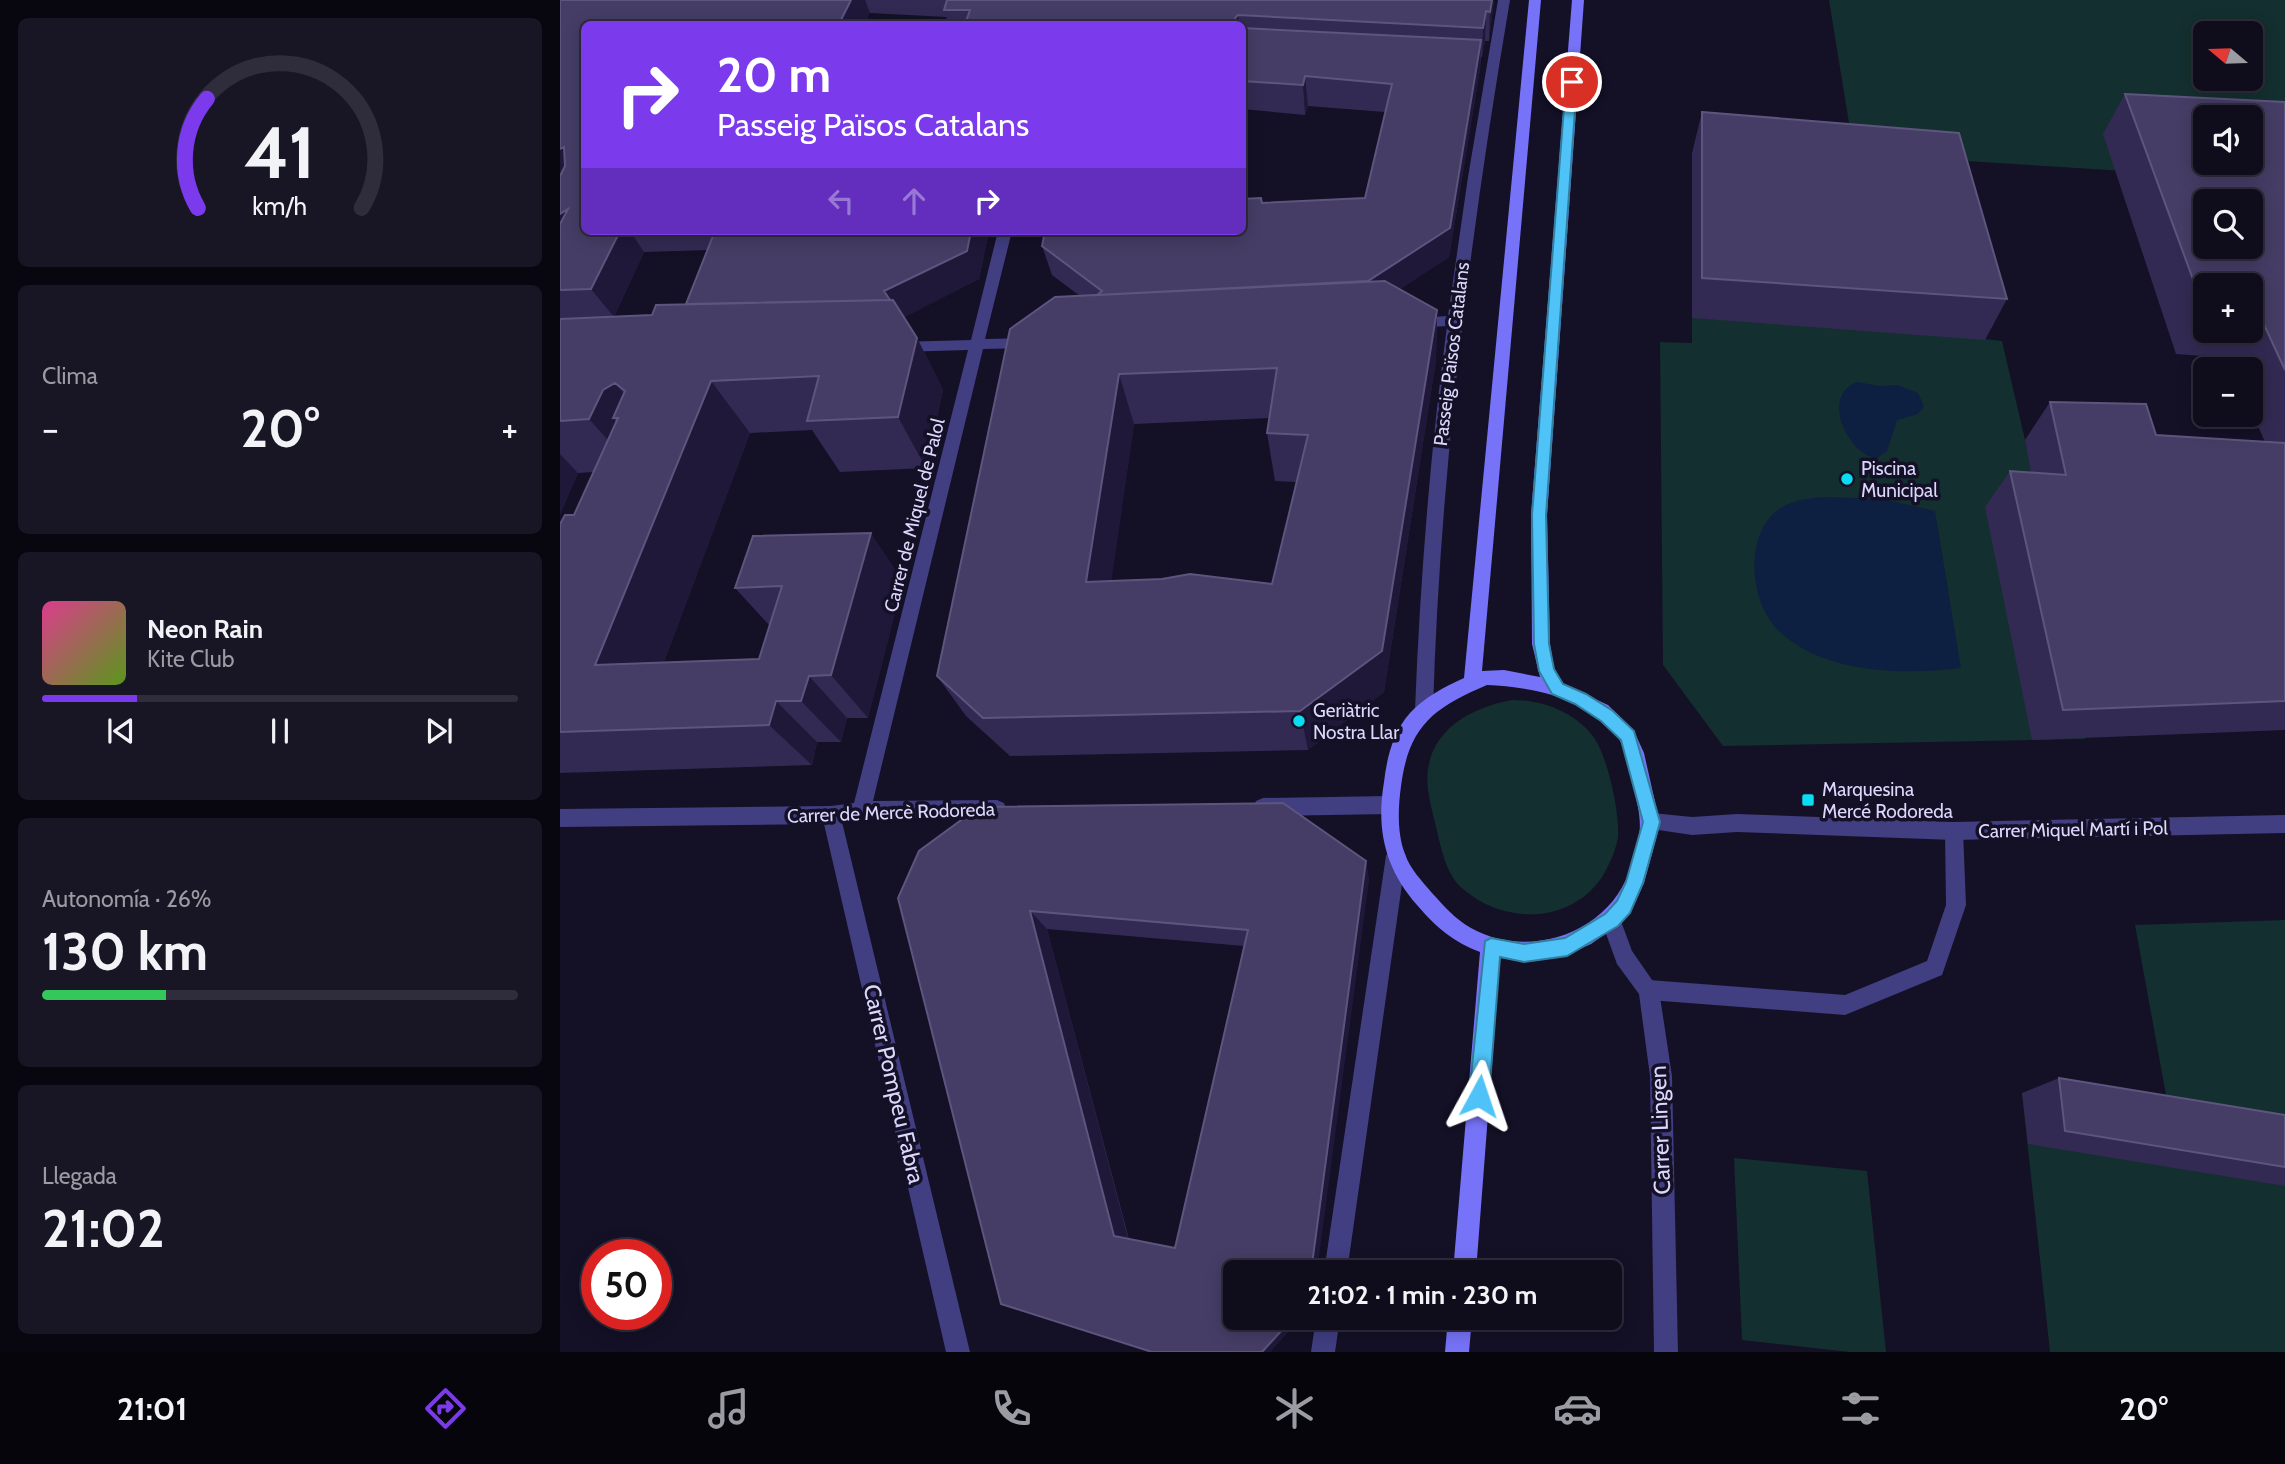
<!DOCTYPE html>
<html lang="es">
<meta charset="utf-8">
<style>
:root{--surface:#0f0c1c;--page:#181525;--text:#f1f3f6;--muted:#9b9ba3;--line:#2f2c3b;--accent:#7c3aed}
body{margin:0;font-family:Cabin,sans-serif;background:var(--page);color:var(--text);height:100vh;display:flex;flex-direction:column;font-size:26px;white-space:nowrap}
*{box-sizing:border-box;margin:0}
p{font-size:23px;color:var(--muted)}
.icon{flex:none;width:38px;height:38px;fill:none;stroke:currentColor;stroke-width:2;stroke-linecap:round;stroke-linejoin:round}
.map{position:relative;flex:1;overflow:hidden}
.panel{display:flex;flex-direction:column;gap:18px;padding:18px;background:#08070f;width:560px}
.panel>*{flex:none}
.hud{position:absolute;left:21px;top:21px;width:665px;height:214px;border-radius:10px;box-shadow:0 4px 18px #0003,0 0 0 2px var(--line);background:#7c3aed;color:#fff;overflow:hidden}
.needle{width:46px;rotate:289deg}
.buttons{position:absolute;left:1633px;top:21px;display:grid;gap:14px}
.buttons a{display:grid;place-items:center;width:70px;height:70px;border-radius:10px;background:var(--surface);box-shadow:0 4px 18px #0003,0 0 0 2px var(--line);font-size:35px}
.speed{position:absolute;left:21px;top:1239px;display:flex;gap:14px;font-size:35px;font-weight:700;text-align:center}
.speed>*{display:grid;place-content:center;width:91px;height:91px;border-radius:50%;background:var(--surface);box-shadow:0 4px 18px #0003,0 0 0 2px var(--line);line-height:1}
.speed .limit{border:10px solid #d22;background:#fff;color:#111}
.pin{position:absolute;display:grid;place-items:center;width:60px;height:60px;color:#fff;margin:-30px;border:4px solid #fff;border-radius:50%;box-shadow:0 2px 7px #0007}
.me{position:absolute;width:77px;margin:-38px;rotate:5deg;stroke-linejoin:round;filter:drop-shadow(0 0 5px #0008)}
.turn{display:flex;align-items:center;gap:24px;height:147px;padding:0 21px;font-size:32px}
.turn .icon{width:91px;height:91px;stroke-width:2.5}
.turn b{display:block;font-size:49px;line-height:60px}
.lanes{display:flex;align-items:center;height:66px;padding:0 21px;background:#0003;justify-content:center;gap:35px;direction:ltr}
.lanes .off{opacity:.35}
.big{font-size:52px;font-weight:800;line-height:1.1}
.panel .card{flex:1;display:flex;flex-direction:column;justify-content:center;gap:10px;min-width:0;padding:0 24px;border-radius:10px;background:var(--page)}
.panel .dial{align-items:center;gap:0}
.dial svg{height:182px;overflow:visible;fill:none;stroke:var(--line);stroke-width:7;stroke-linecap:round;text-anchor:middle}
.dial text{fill:var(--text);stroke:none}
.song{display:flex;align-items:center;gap:21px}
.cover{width:84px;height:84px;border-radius:10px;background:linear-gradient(135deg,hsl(330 70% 55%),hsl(90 70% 35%))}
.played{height:7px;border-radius:4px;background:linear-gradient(90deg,var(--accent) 20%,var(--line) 20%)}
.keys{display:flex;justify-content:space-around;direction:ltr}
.heat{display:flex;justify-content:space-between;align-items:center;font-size:38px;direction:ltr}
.charge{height:10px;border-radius:5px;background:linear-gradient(90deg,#34c759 26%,var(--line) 0)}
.trip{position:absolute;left:663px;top:1260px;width:399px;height:70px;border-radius:10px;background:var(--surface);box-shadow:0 4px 18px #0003,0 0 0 2px var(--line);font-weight:800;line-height:70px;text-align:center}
.dock{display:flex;height:112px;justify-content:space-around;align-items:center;background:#06050b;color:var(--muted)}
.dock .icon{width:49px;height:49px}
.dock .active{color:var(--accent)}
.dock b{font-size:32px;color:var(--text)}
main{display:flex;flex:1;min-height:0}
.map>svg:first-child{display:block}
</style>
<main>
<section class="panel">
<div class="card dial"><svg viewBox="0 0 100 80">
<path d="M14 69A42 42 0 1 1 86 69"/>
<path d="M14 69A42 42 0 0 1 18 21" stroke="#7c3aed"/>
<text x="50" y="56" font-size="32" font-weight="700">41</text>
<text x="50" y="72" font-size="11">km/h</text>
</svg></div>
<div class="card"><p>Clima</p>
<div class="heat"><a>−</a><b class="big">20°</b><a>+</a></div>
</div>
<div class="card">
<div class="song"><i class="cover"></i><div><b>Neon Rain</b><p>Kite Club</p></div></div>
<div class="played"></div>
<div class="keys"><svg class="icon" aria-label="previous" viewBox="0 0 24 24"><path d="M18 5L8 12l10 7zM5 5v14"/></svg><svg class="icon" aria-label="pause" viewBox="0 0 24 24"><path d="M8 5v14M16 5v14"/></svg><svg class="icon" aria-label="next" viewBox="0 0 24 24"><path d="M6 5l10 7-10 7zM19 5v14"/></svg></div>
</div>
<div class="card"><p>Autonomía · 26%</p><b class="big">130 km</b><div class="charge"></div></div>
<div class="card"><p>Llegada</p><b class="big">21:02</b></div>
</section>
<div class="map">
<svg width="1725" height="1352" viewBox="0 0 1725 1352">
<rect width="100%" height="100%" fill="#141026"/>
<!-- green -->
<path fill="#142f2f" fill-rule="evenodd" d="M1269 0H1725V181L1294 154ZM1645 33H1690V79H1645ZM1645 117H1690V163H1645Z
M1132 153 1380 174 1425 339 1442 341 1465 440 1525 739 1163 746 1103 665 1100 342 1132 343Z
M952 700C981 700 1013 711 1032 735 1047 752 1060 814 1058 837 1056 849 1051 861 1045 872 1016 923 947 927 903 889 886 875 881 848 876 827 872 809 865 788 868 769 874 727 914 707 952 700Z
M1725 920V1352H1490L1462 1093 1610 1117 1575 925Z
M1174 1158 1307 1171 1326 1352H1290L1182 1340Z"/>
<!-- water -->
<path fill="#0d2042" d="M1297 382 1319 386 1337 385 1358 393 1364 406 1358 414 1337 420 1327 451 1316 459C1287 452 1260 396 1297 382Z
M1269 497 1323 499 1375 511 1401 668C1344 675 1268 674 1222 634 1192 609 1184 547 1210 517 1223 501 1251 497 1269 497Z"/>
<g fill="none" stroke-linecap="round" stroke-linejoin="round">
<!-- lane -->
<path fill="#413e82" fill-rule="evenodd" d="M1394 822 1401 825 1403 831 1406 905 1382 975 1285 1015 1089 1000 1082 997 1079 990 1082 983 1089 980 1285 995 1367 961 1386 905 1385 831 1387 825Z"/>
<!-- street -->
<path fill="#413e82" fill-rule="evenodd" d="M938 0H950C910 236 880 471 873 710L870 716 864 718 858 716 855 710C860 582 870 454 887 326L855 328 848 323 855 318 888 316 908 177Z
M438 231H452L425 339 470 338 477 343 470 348 423 349 313 801 437 800 444 803 446 809 444 815 437 818 302 819 282 822 410 1352H386L264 824 0 827V809L271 806 294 803 408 350 338 352 331 347 338 342 411 340Z
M829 796 836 799 838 805 836 811 829 814 703 816 696 813 694 807 696 801 703 798Z
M1092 813 1132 817 1177 814 1394 822 1725 815V833L1394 840 1177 832 1132 835 1085 828 1083 822 1085 816Z
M836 847 843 850 846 856 787 1272H764L826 856 829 850Z
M1051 910 1058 913 1072 951 1099 990 1112 1076 1118 1352H1094L1090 1076 1079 994 1057 964 1041 920 1044 913Z
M756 1318H780L775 1352H751Z"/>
<!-- secondary -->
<path fill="#7773f8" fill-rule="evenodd" d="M969 0H981L922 671 944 670 980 677 972 644 971 515 1012 0H1024L987 515 990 644 994 669 1003 684 1048 705 1074 731 1084 753 1100 824 1084 883 1072 909 1059 924 1031 944 1008 954 973 961 940 958 916 1272H893L920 952C893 942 876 927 857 905 825 868 816 830 824 782 827 757 833 732 850 713 865 697 884 687 904 678ZM927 685C973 687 1037 699 1062 744 1068 754 1069 768 1072 779 1082 824 1084 828 1069 872 1047 934 968 960 911 928 895 919 884 906 872 893 862 881 850 869 845 854 837 833 838 808 841 786 849 726 873 708 927 685Z
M888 1318H912L909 1352H885Z"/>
</g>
<!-- wall -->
<path fill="#332a53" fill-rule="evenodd" d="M0 0H934L929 41H925L922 57H921L920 69 889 257 840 289 877 310 876 360 824 692 748 750 450 756 406 716 377 676 520 296 492 275 482 246 702 203 805 198 825 112 748 106 745 115 682 109V24H389L386 17 310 13 24 24V231H429L419 279 344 317 357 338 383 390 366 468 280 472 252 430 190 433 104 662 199 659 210 626 175 588 343 581 308 718H287L281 742H257L252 765 0 773V524L14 515 34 472 18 473 0 514ZM148 250 126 304 92 315 54 317 84 252ZM709 418 707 433 715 481 736 482 712 584 551 581 574 424Z
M1565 94 1725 102V730L1472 740 1425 507 1450 471 1471 473 1465 440 1490 402 1596 435 1705 442 1690 408V369H1674L1669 358 1616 354 1543 134ZM1645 285H1690V331H1645Z
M1142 112 1447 299 1425 340 1132 318V153Z
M806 861 809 881 676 1318H740L710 1352H592L338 898ZM487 929 684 946 615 1248 569 1239Z
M1499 1078 1725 1115V1186L1468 1144 1462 1093Z"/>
<!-- shaded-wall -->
<path fill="#1f1839" d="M291 0H305L310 13 305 24H279Z
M932 0H934L929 41 930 12Z
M926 11 925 41 922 57 923 28Z
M678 15 679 24H676L675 18Z
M921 40 920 69 889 257 803 314 798 288Z
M745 76 748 106 745 115 743 85Z
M4 147 8 209 0 257V149Z
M60 231H70L84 252 54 317 31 289Z
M411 231H429L419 279 341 319 324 291Z
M877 310 876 360 824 692 748 750 740 711Z
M357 338 383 390 366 468 338 417Z
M559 374 574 424 545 626 526 582Z
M151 381 190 433 87 707 35 665Z
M55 383 98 434 58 418H53L83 453 75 470 29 419 43 390Z
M0 454 18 473 0 514Z
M311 533 343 581 308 718 271 675Z
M249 676 287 718 281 742 241 701Z
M216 701 257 742 252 765 209 725Z
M806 861 809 881 757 1272H751Z
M470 911 487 929 569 1242 554 1236Z
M733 1318H740L710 1352H702Z"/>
<!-- building -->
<path fill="#453d65" stroke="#5d557d" stroke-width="2" fill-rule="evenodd" d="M0 0H291L279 24H24V231H60L31 289 0 290V224L8 209 0 214V176L5 166 4 147 0 149Z
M387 0H932L930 12 926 11 923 28 678 15 675 18 677 24H405L410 10H384Z
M682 28 921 40 890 228 808 281 537 295 542 291 482 246 485 231H682V199L701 198 702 203 805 198 832 84 745 76 743 85 682 81Z
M1565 94 1725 102V370L1701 318H1690V285H1645V312ZM1645 117H1690V163H1645ZM1645 201H1690V247H1645Z
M1142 112 1399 133 1447 299 1142 278Z
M155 231H411L407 251 324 291 330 300 126 304Z
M825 281 877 310 822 651 740 711 423 718 377 676 450 329 495 297ZM717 368 707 433 748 435 712 584 630 574 602 579 526 582 559 374Z
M333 300 357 338 338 417 247 421 259 376 151 381 35 665 199 659 222 586 175 588 193 536 311 533 271 675 249 676 241 701H216L209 725 0 732V524L5 515H14L58 418H53L65 391 55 383 43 390 29 419 0 421V319L92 315 96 305Z
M1490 402 1586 404 1596 435 1725 443V701L1503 710 1450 471 1506 475Z
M723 803 806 861 751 1272H676V1318H733L702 1352H592L441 1304 338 898 359 851 419 807ZM470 911 688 930 615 1248 554 1236Z
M1499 1078 1725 1115V1167L1505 1131Z"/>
<!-- route -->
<path fill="#4fc3f7" stroke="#337fa1" stroke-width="2" d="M1012 79 1017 82 986 515 989 644 994 669 1003 684 1026 694 1053 711 1074 731 1100 822 1083 883 1070 913 1058 926 1007 956 964 962 940 957 929 1096 926 1103 919 1106 912 1103 909 1096 925 941 931 938 964 944 1005 938 1045 914 1057 901 1066 882 1083 822 1061 740 1041 721 1015 704 992 694 979 671 974 644 972 515 1006 82Z"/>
<!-- markers -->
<g fill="#0cdbf4" stroke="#141026" stroke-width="2.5">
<circle cx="1287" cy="479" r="7"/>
<circle cx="739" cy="721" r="7"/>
<rect x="1241" y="793" width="14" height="14" rx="3.5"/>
</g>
<g text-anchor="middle" stroke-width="7" stroke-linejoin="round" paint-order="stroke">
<!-- street labels -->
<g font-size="19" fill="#dcd7fd" stroke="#141026">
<text transform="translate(891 354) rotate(-83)" y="7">Passeig Països Catalans</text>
<text transform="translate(354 515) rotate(-76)" y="7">Carrer de Miquel de Palol</text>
<text transform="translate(331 812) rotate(-2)" y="7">Carrer de Mercè Rodoreda</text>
<text transform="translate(1513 829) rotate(-1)" y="7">Carrer Miquel Martí i Pol</text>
</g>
<!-- poi labels -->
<g font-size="19" fill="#dcd7fd" stroke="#141026" text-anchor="start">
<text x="1301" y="475">Piscina<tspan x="1301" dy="22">Municipal</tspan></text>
<text x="753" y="717">Geriàtric<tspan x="753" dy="22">Nostra Llar</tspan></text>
<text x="1262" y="796">Marquesina<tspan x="1262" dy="22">Mercé Rodoreda</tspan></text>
</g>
<!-- near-street labels -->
<g font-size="23" fill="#dcd7fd" stroke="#141026">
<text transform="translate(334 1084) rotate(77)" y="8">Carrer Pompeu Fabra</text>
<text transform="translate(1100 1130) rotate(-92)" y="8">Carrer Lingen</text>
</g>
</g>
</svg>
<div class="buttons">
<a><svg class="needle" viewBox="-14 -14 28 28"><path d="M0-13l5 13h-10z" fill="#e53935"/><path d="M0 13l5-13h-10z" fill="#9b9ba3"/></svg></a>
<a><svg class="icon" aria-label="sound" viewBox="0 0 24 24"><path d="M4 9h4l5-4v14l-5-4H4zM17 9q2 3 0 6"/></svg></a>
<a><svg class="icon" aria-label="search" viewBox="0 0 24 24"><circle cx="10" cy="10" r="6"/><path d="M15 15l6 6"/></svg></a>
<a>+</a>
<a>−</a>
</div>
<div class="speed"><div class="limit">50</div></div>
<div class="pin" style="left:1012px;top:82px;background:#d93025"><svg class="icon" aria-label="arrive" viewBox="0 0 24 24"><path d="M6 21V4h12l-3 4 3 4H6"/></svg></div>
<svg class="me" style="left:919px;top:1096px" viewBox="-20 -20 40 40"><path d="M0-17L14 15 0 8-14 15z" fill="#4fc3f7" stroke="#fff" stroke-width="4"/></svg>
<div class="trip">21:02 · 1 min · 230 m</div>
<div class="hud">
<div class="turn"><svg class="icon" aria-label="right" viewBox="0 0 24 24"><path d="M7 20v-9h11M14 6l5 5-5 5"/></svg><div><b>20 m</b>Passeig Països Catalans</div></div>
<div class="lanes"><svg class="icon off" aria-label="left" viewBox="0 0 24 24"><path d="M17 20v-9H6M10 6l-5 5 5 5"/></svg><svg class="icon off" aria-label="ahead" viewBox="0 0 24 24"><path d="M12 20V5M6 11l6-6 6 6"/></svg><svg class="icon" aria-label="right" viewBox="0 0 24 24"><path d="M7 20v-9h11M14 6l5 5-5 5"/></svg></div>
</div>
</div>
</main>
<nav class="dock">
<b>21:01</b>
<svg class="icon active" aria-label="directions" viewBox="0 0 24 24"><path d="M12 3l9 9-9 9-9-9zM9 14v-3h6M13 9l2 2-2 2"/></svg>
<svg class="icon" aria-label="music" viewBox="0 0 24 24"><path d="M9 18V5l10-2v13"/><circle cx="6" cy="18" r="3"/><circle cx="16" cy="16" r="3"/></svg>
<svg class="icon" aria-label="phone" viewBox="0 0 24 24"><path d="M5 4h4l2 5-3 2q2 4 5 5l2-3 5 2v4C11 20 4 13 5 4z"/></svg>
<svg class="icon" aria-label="climate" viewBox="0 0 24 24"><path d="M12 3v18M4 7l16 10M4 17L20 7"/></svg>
<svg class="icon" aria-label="car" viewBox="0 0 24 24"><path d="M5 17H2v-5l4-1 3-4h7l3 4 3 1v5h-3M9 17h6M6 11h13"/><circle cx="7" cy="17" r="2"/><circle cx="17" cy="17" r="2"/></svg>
<svg class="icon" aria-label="filters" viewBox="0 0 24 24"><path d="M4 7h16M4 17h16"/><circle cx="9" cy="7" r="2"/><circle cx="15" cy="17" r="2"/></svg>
<b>20°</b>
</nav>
